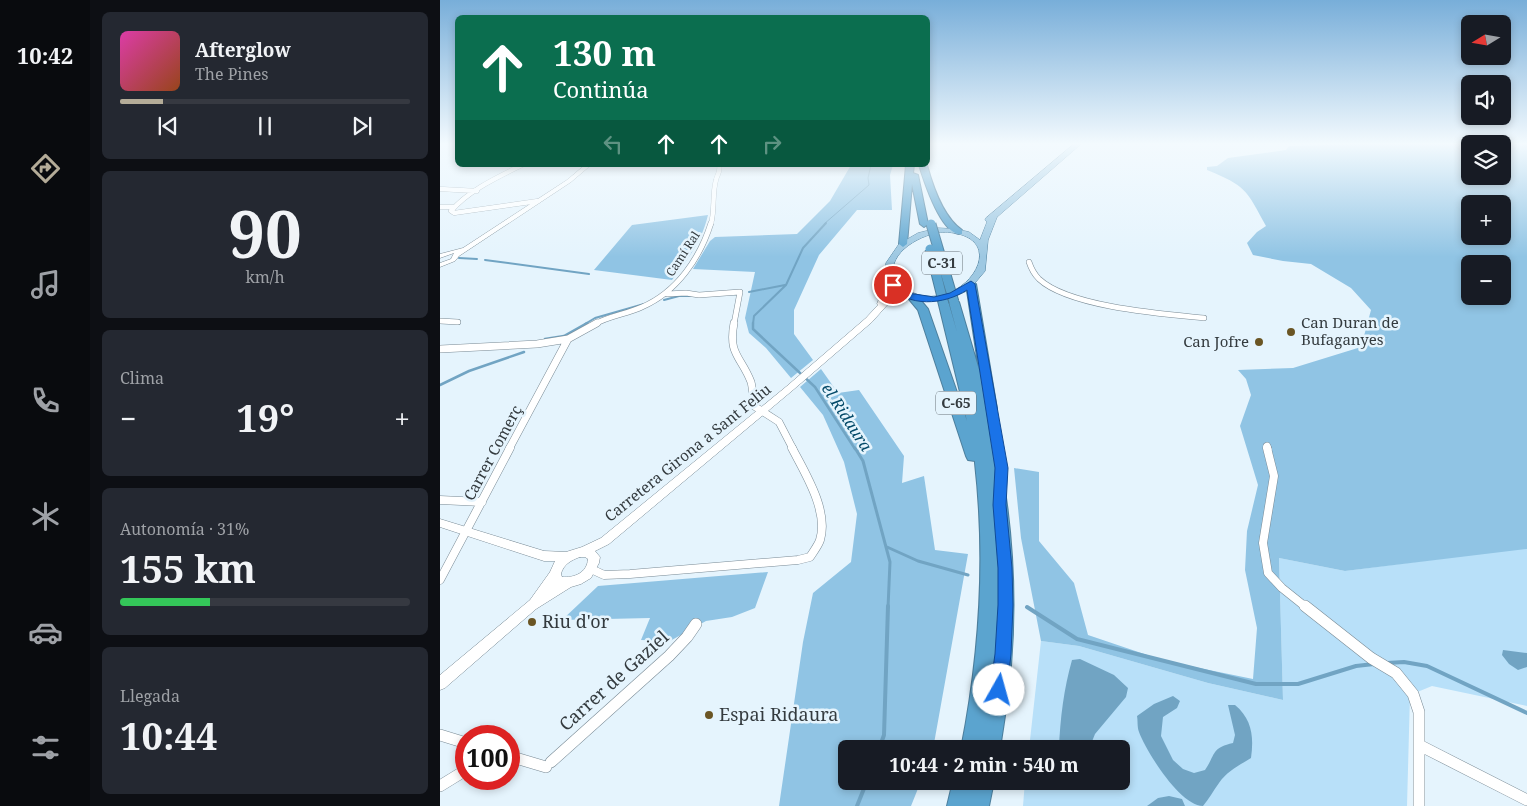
<!DOCTYPE html>
<html lang="es">
<meta charset="utf-8">
<style>
:root{--surface:#171b24;--page:#242831;--text:#f1f3f6;--muted:#9ea1a6;--line:#363941;--accent:#b4ac98}
body{margin:0;font-family:"Noto Serif",serif;background:var(--page);color:var(--text);height:100vh;display:flex;flex-direction:column;font-size:19px;white-space:nowrap}
*{box-sizing:border-box;margin:0}
p{font-size:16px;color:var(--muted)}
.icon{flex:none;width:28px;height:28px;fill:none;stroke:currentColor;stroke-width:2;stroke-linecap:round;stroke-linejoin:round}
.map{position:relative;flex:1;overflow:hidden}
.side{display:flex;flex-direction:column;gap:12px;padding:12px;background:#0d0f14;width:350px}
.side>*{flex:none}
.guide{position:absolute;left:15px;top:15px;width:475px;height:152px;border-radius:8px;box-shadow:0 2px 8px #0003;background:#0b6e4f;color:#fff;overflow:hidden}
.needle{width:32px;rotate:259deg}
.buttons{position:absolute;left:1021px;top:15px;display:grid;gap:10px}
.buttons a{display:grid;place-items:center;width:50px;height:50px;border-radius:8px;background:var(--surface);box-shadow:0 2px 8px #0003;font-size:25px}
.speed{position:absolute;left:15px;top:725px;display:flex;gap:10px;font-size:25px;font-weight:700;text-align:center}
.speed>*{display:grid;place-content:center;width:65px;height:65px;border-radius:50%;background:var(--surface);box-shadow:0 2px 8px #0003;line-height:1}
.speed .limit{border:8px solid #d22;background:#fff;color:#111}
.pin{position:absolute;display:grid;place-items:center;width:42px;height:42px;color:#fff;margin:-21px;border:2px solid #fff;border-radius:50%;box-shadow:0 1px 5px #0007}
.me{position:absolute;width:55px;margin:-28px;rotate:7deg;stroke-linejoin:round;filter:drop-shadow(0 0 4px #0008)}
.turn{display:flex;align-items:center;gap:18px;height:105px;padding:0 15px;font-size:22px}
.turn .icon{width:65px;height:65px;stroke-width:2.5}
.turn b{display:block;font-size:35px;line-height:42px}
.lanes{display:flex;align-items:center;height:48px;padding:0 15px;background:#0003;justify-content:center;gap:25px;direction:ltr}
.lanes .off{opacity:.35}
.big{font-size:38px;font-weight:700;line-height:1.1}
.side .tile{flex:1;display:flex;flex-direction:column;justify-content:center;gap:8px;min-width:0;padding:0 18px;border-radius:8px;background:var(--page)}
.side .dial{align-items:center;gap:0}
.dial b{font-size:65px;line-height:1}
.song{display:flex;align-items:center;gap:15px}
.cover{width:60px;height:60px;border-radius:8px;background:linear-gradient(135deg,hsl(320 70% 55%),hsl(20 70% 35%))}
.played{height:5px;border-radius:2px;background:linear-gradient(90deg,var(--accent) 15%,var(--line) 15%)}
.keys{display:flex;justify-content:space-around;direction:ltr}
.heat{display:flex;justify-content:space-between;align-items:center;font-size:28px;direction:ltr}
.charge{height:8px;border-radius:4px;background:linear-gradient(90deg,#34c759 31%,var(--line) 0)}
.trip{position:absolute;left:398px;top:740px;width:292px;height:50px;border-radius:8px;background:var(--surface);box-shadow:0 2px 8px #0003;font-weight:700;line-height:50px;text-align:center}
main{display:flex;flex:1;min-height:0}
.tab-bar{display:flex;flex-direction:column;width:90px;justify-content:space-around;align-items:center;background:#090b0e;color:var(--muted)}
.tab-bar .icon{width:35px;height:35px}
.tab-bar .selected{color:var(--accent)}
.tab-bar b{font-size:22px;color:var(--text)}
.map>svg:first-child{display:block}
</style>
<main>
<nav class="tab-bar">
<b>10:42</b>
<svg class="icon selected" aria-label="directions" viewBox="0 0 24 24"><path d="M12 3l9 9-9 9-9-9zM9 14v-3h6M13 9l2 2-2 2"/></svg>
<svg class="icon" aria-label="music" viewBox="0 0 24 24"><path d="M9 18V5l10-2v13"/><circle cx="6" cy="18" r="3"/><circle cx="16" cy="16" r="3"/></svg>
<svg class="icon" aria-label="phone" viewBox="0 0 24 24"><path d="M5 4h4l2 5-3 2q2 4 5 5l2-3 5 2v4C11 20 4 13 5 4z"/></svg>
<svg class="icon" aria-label="climate" viewBox="0 0 24 24"><path d="M12 3v18M4 7l16 10M4 17L20 7"/></svg>
<svg class="icon" aria-label="car" viewBox="0 0 24 24"><path d="M5 17H2v-5l4-1 3-4h7l3 4 3 1v5h-3M9 17h6M6 11h13"/><circle cx="7" cy="17" r="2"/><circle cx="17" cy="17" r="2"/></svg>
<svg class="icon" aria-label="filters" viewBox="0 0 24 24"><path d="M4 7h16M4 17h16"/><circle cx="9" cy="7" r="2"/><circle cx="15" cy="17" r="2"/></svg>
</nav>
<section class="side">
<div class="tile">
<div class="song"><i class="cover"></i><div><b>Afterglow</b><p>The Pines</p></div></div>
<div class="played"></div>
<div class="keys"><svg class="icon" aria-label="previous" viewBox="0 0 24 24"><path d="M18 5L8 12l10 7zM5 5v14"/></svg><svg class="icon" aria-label="pause" viewBox="0 0 24 24"><path d="M8 5v14M16 5v14"/></svg><svg class="icon" aria-label="next" viewBox="0 0 24 24"><path d="M6 5l10 7-10 7zM19 5v14"/></svg></div>
</div>
<div class="tile dial"><b>90</b><p>km/h</p></div>
<div class="tile"><p>Clima</p>
<div class="heat"><a>−</a><b class="big">19°</b><a>+</a></div>
</div>
<div class="tile"><p>Autonomía · 31%</p><b class="big">155 km</b><div class="charge"></div></div>
<div class="tile"><p>Llegada</p><b class="big">10:44</b></div>
</section>
<div class="map">
<svg width="1087" height="806" viewBox="0 0 1087 806">
<rect width="100%" height="100%" fill="#e5f4fd"/>
<!-- green -->
<path fill="#b8e0f9" d="M1083 548 1087 549V706L992 686 970 695 967 806H583L585 781H681V749H589L601 641 639 646 768 683 843 700 839 558 905 571Z"/>
<!-- forest -->
<path fill="#90c4e4" fill-rule="evenodd" d="M918 144H1030V176H1062L1063 144H1087V549L905 571 839 558 843 700 768 683 639 646 601 641 581 538 574 468 599 472V541L634 583 648 635 725 661 813 679 817 628 805 570 807 531 818 485 800 426 811 395 806 379 798 370 853 368 921 347 931 310 911 288 871 264 843 261 813 255 807 243 817 232 826 226C806 189 806 186 767 170V167L777 166 788 158 846 150 849 146ZM1030 204H1062V236H1030ZM1030 264H1062V296H1030Z
M411 165H453L450 175 452 210H417L379 255 354 310V334L373 360 351 378 326 348 309 333 305 318 315 272 253 269 270 241 275 237 357 234 390 201Z
M268 215C262 241 248 259 232 280L154 270 192 225Z
M381 369 398 393 419 390 464 456 462 483 484 476 495 550 528 554 493 749H406V781H481L471 806H339L363 642 373 593 411 562 417 514 404 462 383 415 360 387Z
M328 572 315 608 292 617 266 621 230 641 201 640 210 618 122 620 158 586Z"/>
<!-- water -->
<path fill="#71a4c3" d="M1063 650 1087 653V667L1078 670 1069 664 1062 655Z
M640 659 674 675 688 688 686 697 655 734 649 749H619C620 719 624 688 632 660Z
M733 696 740 701 737 708 723 717 721 736 733 760 743 769 754 773 765 770C776 754 771 748 793 743L795 735 788 705H795C812 719 814 737 811 758 800 765 787 771 779 783 773 791 769 799 763 806 740 806 706 751 699 732 697 727 698 721 697 716L714 704Z
M729 796 742 799 745 806H707L718 798Z"/>
<g fill="none" stroke-linecap="round" stroke-linejoin="round">
<!-- stream-far4 -->
<path stroke="#71a4c3" stroke-width="1" d="M384 224 429 185 428 178 431 165"/>
<!-- stream-far3 -->
<path stroke="#71a4c3" stroke-width="2" d="M19 258 37 259
M45 260 149 274
M309 292 345 285
M224 300 239 296H252
M145 324 155 318 204 304
M313 324 314 316 346 285 363 248 386 223"/>
<!-- stream-far2 -->
<path stroke="#71a4c3" stroke-width="2.5" d="M313 323V329L375 387 415 449
M105 339 124 336 147 323
M0 385 29 371 84 352"/>
<!-- stream-far1 -->
<path stroke="#71a4c3" stroke-width="3" d="M415 448 423 461 450 562 448 608
M447 547 478 561 528 575"/>
<!-- stream -->
<path stroke="#71a4c3" stroke-width="4" d="M587 607 637 639 816 684H858L916 666 934 664
M947 663 964 662 987 666 1087 713
M439 749 444 735 448 606
M417 806 427 781"/>
<defs>
<path id="minor-far4" d="M82 165C58 177 29 190 11 211L14 213 98 201
M0 189 37 191
M0 207H14
M271 224C275 210 272 194 276 180 277 175 281 171 279 165"/>
<path id="minor-far3" d="M589 262C591 268 594 274 599 279 629 307 723 314 764 318
M227 294 246 293 259 295 300 292 294 324
M0 321 18 322
M155 324C169 316 187 314 202 307 237 292 260 258 271 223"/>
<path id="minor-far2" d="M294 323C288 355 301 356 311 382 313 389 313 399 314 406L339 422 353 449
M0 349 97 344 128 339 157 323
M827 446 828 449
M69 449 128 339"/>
<path id="minor-far1" d="M827 448 834 476 823 543 828 573 842 588 867 608
M0 500 42 502
M151 569 164 575 190 574 358 560 370 557C373 552 378 546 380 540 389 511 365 473 352 448
M0 580 70 448"/>
<path id="minor" d="M865 606 931 658 956 673 973 694 979 712V806
M0 735 26 743
M979 745 1087 800
M69 756 106 767
M111 762 229 656 247 637 256 624
M0 786 26 770"/>
<path id="tertiary" d="M145 165H151L131 182 19 256 15 261 0 267V263L11 259 14 253 0 258V254L23 248 127 180Z
M450 277 453 279 447 299 465 293H468V297L449 303 432 322 353 390 169 544 155 551 160 557 159 563 151 578 141 584 131 587 96 609 5 688 0 690V675L90 600 110 572 115 561H104L0 527V519L104 551 126 552 142 547 161 538 347 386 426 318 438 305 437 304 447 279ZM140 557H145L148 559C147 573 134 578 122 577L121 574C123 565 131 560 140 557Z"/>
<path id="primary" d="M634 144H641L557 217 548 240 545 271 529 290 511 298 489 301 468 298 454 291 445 278 446 263 459 244 478 233 498 228 516 229 529 232 540 240 547 222 545 220 546 218ZM504 232C578 235 522 316 471 292 464 289 456 285 454 278 446 252 483 233 504 232Z"/>
<path id="motorway" d="M466 165H474L473 173 478 175 488 224 484 227 480 224 472 184 467 244 463 247 459 244Z
M479 165H487C493 187 503 217 522 230V234C502 237 484 181 479 165Z
M531 281 536 284 557 409 555 412 550 413C570 496 578 581 571 666 569 694 564 721 560 749H521C540 653 546 560 535 463V461L528 460 526 456 478 310 468 298 473 295 477 296 488 309 527 421 498 301 503 298 508 301 517 332 509 302 514 299 519 302 539 370 526 284Z
M513 781H554L549 806H507Z"/>
</defs>
<!-- minor-far4 casing -->
<use href="#minor-far4" stroke="#798a95" stroke-width="5"/>
<!-- minor-far3 casing -->
<use href="#minor-far3" stroke="#798a95" stroke-width="6"/>
<!-- minor-far2 casing -->
<use href="#minor-far2" stroke="#798a95" stroke-width="8"/>
<!-- minor-far1 casing -->
<use href="#minor-far1" stroke="#798a95" stroke-width="9"/>
<!-- minor casing -->
<use href="#minor" stroke="#798a95" stroke-width="12"/>
<!-- tertiary casing -->
<use href="#tertiary" stroke="#798a95" stroke-width="1"/>
<!-- primary casing -->
<use href="#primary" stroke="#4d7f9d" stroke-width="1"/>
<!-- motorway casing -->
<use href="#motorway" stroke="#4d7f9d" stroke-width="2"/>
<!-- minor-far4 -->
<use href="#minor-far4" stroke="#fff" stroke-width="4.5"/>
<!-- minor-far3 -->
<use href="#minor-far3" stroke="#fff" stroke-width="5"/>
<!-- minor-far2 -->
<use href="#minor-far2" stroke="#fff" stroke-width="7"/>
<!-- minor-far1 -->
<use href="#minor-far1" stroke="#fff" stroke-width="8"/>
<!-- minor -->
<use href="#minor" stroke="#fff" stroke-width="11"/>
<!-- tertiary -->
<use href="#tertiary" fill="#fff" fill-rule="evenodd"/>
<!-- primary -->
<use href="#primary" fill="#9dc8e2" fill-rule="evenodd"/>
<!-- motorway -->
<use href="#motorway" fill="#5ba4cf" fill-rule="evenodd"/>
<defs>
<path id="motorway-bridge" d="M491 224 514 302
M490 249 503 301"/>
</defs>
<!-- motorway-bridge casing -->
<use href="#motorway-bridge" stroke="#4d7f9d" stroke-width="11" stroke-linecap="butt"/>
<!-- motorway-bridge -->
<use href="#motorway-bridge" stroke="#5ba4cf" stroke-width="9"/>
</g>
<!-- sky -->
<linearGradient id="sky" x2="0" y2="1"><stop stop-color="#78aed9"/><stop offset="0.56" stop-color="#f3fafe"/><stop offset="1" stop-color="#f3fafe" stop-opacity="0"/></linearGradient>
<rect width="1087" height="257" fill="url(#sky)"/>
<!-- route -->
<path fill="#1a73e8" stroke="#114b97" d="M531 281 535 284 568 468 566 505 572 568 573 605 571 654 567 690 565 696 559 698 553 696 550 690 555 654 558 605V568L553 505 555 468 527 290C504 305 468 308 448 285L450 283H456L468 293 494 297 510 293Z"/>
<!-- markers -->
<g fill="#6a5524" stroke="#e5f4fd" stroke-width="2">
<circle cx="851" cy="332" r="5"/>
<circle cx="819" cy="342" r="5"/>
<circle cx="92" cy="622" r="5"/>
<circle cx="269" cy="715" r="5"/>
</g>
<g text-anchor="middle" stroke-width="5" stroke-linejoin="round" paint-order="stroke">
<!-- far-street labels -->
<g font-size="12" fill="#343b3f" stroke="#e5f4fd">
<text transform="translate(243 254) rotate(-57)" y="4">Camí Ral</text>
</g>
<!-- shield labels -->
<g fill="#e5f4fd" stroke="#697278" stroke-width="1">
<rect x="482" y="251.5" width="40" height="23" rx="4"/>
<rect x="496" y="391.5" width="40" height="23" rx="4"/>
</g>
<g font-size="14" font-weight="bold" fill="#343b3f">
<text x="502" y="268">C-31</text>
<text x="516" y="408">C-65</text>
</g>
<!-- poi labels -->
<g font-size="15" fill="#343b3f" stroke="#e5f4fd" text-anchor="start">
<text x="861" y="328">Can Duran de<tspan x="861" dy="17">Bufaganyes</tspan></text>
<text x="809" y="347" text-anchor="end">Can Jofre</text>
</g>
<!-- street labels -->
<g font-size="15" fill="#343b3f" stroke="#e5f4fd">
<text transform="translate(53 453) rotate(-62)" y="5">Carrer Comerç</text>
<text transform="translate(248 453) rotate(-39)" y="5">Carretera Girona a Sant Feliu</text>
</g>
<!-- water labels -->
<g font-size="16" font-style="italic" fill="#044a69" stroke="#e5f4fd">
<text transform="translate(407 417) rotate(57)" y="6">el Ridaura</text>
</g>
<!-- near-poi labels -->
<g font-size="18" fill="#343b3f" stroke="#e5f4fd" text-anchor="start">
<text x="102" y="628">Riu d'or</text>
<text x="279" y="721">Espai Ridaura</text>
</g>
<!-- near-street labels -->
<g font-size="18" fill="#343b3f" stroke="#e5f4fd">
<text transform="translate(174 681) rotate(-42)" y="6">Carrer de Gaziel</text>
</g>
</g>
</svg>
<div class="buttons">
<a><svg class="needle" viewBox="-14 -14 28 28"><path d="M0-13l5 13h-10z" fill="#e53935"/><path d="M0 13l5-13h-10z" fill="#9ea1a6"/></svg></a>
<a><svg class="icon" aria-label="sound" viewBox="0 0 24 24"><path d="M4 9h4l5-4v14l-5-4H4zM17 9q2 3 0 6"/></svg></a>
<a><svg class="icon" aria-label="layers" viewBox="0 0 24 24"><path d="M12 4l9 5-9 5-9-5zM3 14l9 5 9-5"/></svg></a>
<a>+</a>
<a>−</a>
</div>
<div class="speed"><div class="limit">100</div></div>
<div class="pin" style="left:453px;top:285px;background:#d93025"><svg class="icon" aria-label="arrive" viewBox="0 0 24 24"><path d="M6 21V4h12l-3 4 3 4H6"/></svg></div>
<svg class="me" style="left:559px;top:690px" viewBox="-20 -20 40 40"><circle r="19" fill="#fff"/><path d="M0-13L10 11 0 6-10 11z" fill="#1a73e8"/></svg>
<div class="trip">10:44 · 2 min · 540 m</div>
<div class="guide">
<div class="turn"><svg class="icon" aria-label="ahead" viewBox="0 0 24 24"><path d="M12 20V5M6 11l6-6 6 6"/></svg><div><b>130 m</b>Continúa</div></div>
<div class="lanes"><svg class="icon off" aria-label="left" viewBox="0 0 24 24"><path d="M17 20v-9H6M10 6l-5 5 5 5"/></svg><svg class="icon" aria-label="ahead" viewBox="0 0 24 24"><path d="M12 20V5M6 11l6-6 6 6"/></svg><svg class="icon" aria-label="ahead" viewBox="0 0 24 24"><path d="M12 20V5M6 11l6-6 6 6"/></svg><svg class="icon off" aria-label="right" viewBox="0 0 24 24"><path d="M7 20v-9h11M14 6l5 5-5 5"/></svg></div>
</div>
</div>
</main>
